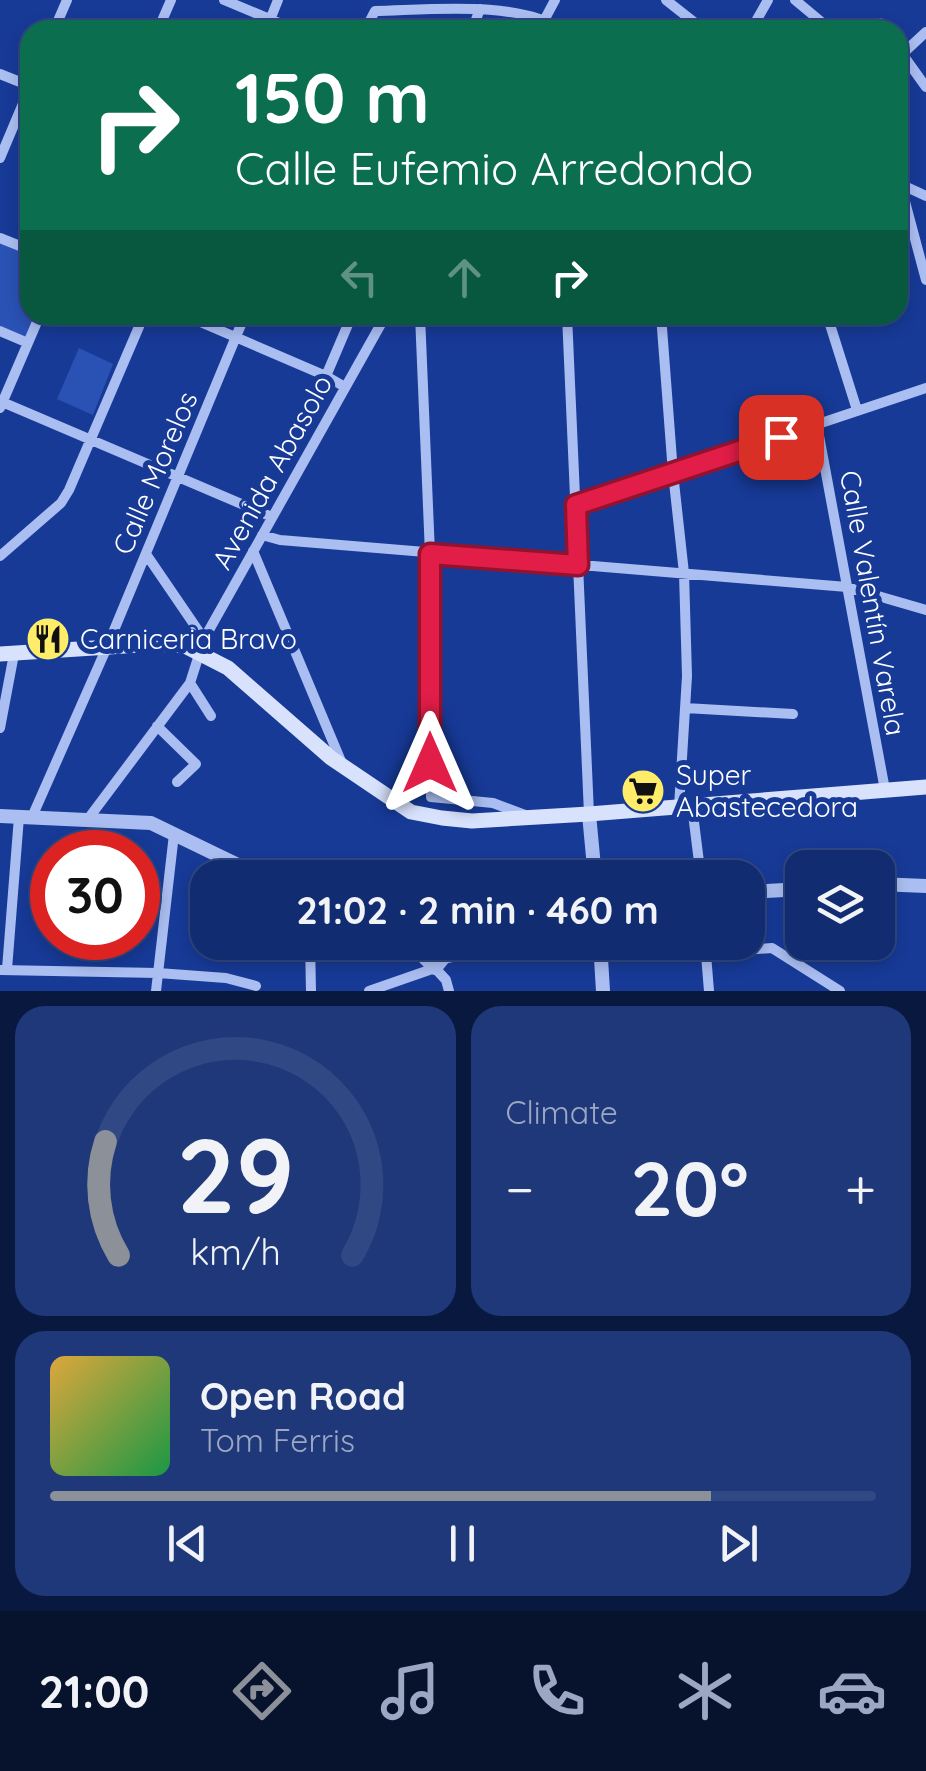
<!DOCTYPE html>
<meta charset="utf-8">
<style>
:root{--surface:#112c71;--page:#1e3879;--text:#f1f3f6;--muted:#9ca7c3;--line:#304884;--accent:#8c9099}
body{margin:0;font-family:Quicksand,sans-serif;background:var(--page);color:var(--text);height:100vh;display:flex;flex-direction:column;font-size:38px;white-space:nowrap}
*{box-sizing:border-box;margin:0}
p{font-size:32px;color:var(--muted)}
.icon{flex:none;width:55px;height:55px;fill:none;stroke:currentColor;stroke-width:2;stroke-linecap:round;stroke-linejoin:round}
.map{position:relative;height:991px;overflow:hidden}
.panel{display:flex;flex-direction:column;gap:15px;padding:15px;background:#09183e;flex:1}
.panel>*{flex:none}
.guide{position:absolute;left:20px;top:20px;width:888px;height:305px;border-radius:30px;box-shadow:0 5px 15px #0003,0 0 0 2px var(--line);background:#0b6e4f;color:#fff;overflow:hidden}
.tools{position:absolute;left:785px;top:850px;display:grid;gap:20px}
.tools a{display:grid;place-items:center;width:110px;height:110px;border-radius:20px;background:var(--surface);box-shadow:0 5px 15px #0003,0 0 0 2px var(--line);font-size:50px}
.speed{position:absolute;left:30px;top:830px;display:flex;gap:20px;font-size:50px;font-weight:700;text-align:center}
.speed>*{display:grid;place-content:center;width:130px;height:130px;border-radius:50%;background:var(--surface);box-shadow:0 5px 15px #0003,0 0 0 2px var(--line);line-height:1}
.speed .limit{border:15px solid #d22;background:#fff;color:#111}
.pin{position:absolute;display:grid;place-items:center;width:85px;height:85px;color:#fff;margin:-42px;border-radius:20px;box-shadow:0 5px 15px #0006}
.me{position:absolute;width:110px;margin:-55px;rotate:0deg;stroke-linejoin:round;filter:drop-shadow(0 0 8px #0008)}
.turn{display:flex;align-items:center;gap:35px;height:210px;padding:0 50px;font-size:45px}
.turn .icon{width:130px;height:130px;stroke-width:2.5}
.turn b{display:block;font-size:70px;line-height:85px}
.lanes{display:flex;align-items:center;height:95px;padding:0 50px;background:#0003;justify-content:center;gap:50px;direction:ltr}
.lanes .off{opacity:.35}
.big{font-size:75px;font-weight:700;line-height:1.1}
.panel .widget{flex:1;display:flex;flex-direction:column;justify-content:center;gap:15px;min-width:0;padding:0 35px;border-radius:30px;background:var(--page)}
.panel .dial{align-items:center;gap:0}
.dial svg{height:260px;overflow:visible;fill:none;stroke:var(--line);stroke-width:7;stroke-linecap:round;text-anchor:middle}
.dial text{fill:var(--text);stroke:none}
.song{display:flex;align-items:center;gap:30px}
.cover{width:120px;height:120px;border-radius:15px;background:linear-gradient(135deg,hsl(40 70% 55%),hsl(140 70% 35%))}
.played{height:10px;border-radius:5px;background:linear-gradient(90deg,var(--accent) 80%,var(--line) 80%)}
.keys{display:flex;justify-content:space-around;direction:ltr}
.heat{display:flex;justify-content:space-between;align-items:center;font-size:55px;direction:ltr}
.panel .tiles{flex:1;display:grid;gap:15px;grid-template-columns:1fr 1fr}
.widget:last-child{grid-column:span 2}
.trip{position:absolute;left:190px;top:860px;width:575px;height:100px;border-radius:30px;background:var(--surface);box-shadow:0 5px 15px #0003,0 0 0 2px var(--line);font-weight:700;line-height:100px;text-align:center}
.menu{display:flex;height:160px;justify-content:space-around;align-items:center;background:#07122d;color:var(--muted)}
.menu .icon{width:70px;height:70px}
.menu .on{color:var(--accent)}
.menu b{font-size:45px;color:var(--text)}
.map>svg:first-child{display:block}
</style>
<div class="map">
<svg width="926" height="991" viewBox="0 0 926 991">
<rect width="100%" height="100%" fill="#173a97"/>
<!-- green -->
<path fill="#2a52b5" d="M0 240 30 252V315H39L28 343 0 331Z
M79 348 113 364 93 415 57 399Z"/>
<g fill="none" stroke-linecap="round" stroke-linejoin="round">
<!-- minor -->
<path stroke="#aabef1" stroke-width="10" d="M224 0 296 30
M666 0 704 30
M795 0 831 30
M880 23 884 30
M54 30 67 0
M158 30 171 0
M266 30 278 0
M365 30 375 11C428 10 519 0 562 30
M472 30 480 9
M539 30 555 0
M751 30 768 0
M898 48 926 87
M898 58 926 32
M0 74 30 86
M0 158 30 87
M898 183 926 196
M900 183 926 280
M0 238 30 250
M184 315 326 376 345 387
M420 315 430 554 431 797 493 803 525 815
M567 315 589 814
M661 315 673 473 684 573 687 676 679 807
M827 315 857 410
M0 331 28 343
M326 376 352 315
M0 401 272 517
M0 408 40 315
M817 425 885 790
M575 505 926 388
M262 535 280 540 847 587 926 610
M253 551 343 766
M146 554 204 639
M0 556 61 503 69 490 144 315
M190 683 211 716
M685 708 793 714
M157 726 196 764 177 782
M0 728 14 654
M692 806 701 878
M32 817 107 647 245 315
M88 819 190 683 204 639 386 315
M310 942 311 991
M705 942 709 991
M706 953 772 948 840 991
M7 969 19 817
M0 970 158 973 226 978 256 986
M156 991 174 834
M369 991 435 968 446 980 449 991"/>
<!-- tertiary -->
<path stroke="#aabef1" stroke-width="14" d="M589 814 595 878
M0 816 151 823 265 878
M878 884 926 886
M748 892 802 889
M400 942 419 952 435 968 444 957 506 942
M600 942 603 991"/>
<!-- secondary -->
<path stroke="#d8e2fc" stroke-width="15" d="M0 654 156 644 185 646 228 668 331 758 411 812 442 818 472 821 589 814 926 787"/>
</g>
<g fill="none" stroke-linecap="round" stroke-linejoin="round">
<defs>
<path id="route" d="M430 763V554L578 565 576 505 781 437"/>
</defs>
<!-- route casing -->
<use href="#route" stroke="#92132f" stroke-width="25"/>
<!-- route -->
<use href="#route" stroke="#e11d48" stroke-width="18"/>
</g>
<!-- icons -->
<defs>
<symbol id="restaurant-disc" viewBox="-11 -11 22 22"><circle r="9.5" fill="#ffed6a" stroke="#173a97"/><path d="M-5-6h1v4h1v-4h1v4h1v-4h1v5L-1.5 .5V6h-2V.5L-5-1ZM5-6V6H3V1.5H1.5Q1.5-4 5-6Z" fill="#111"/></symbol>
<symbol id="supermarket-disc" viewBox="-11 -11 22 22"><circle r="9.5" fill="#ffed6a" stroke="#173a97"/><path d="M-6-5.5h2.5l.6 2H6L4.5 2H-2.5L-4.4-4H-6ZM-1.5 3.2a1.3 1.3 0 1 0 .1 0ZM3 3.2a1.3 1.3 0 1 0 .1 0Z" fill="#111"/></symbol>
</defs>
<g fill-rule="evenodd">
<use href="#restaurant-disc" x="23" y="614" width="50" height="50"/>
<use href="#supermarket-disc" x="618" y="766" width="50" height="50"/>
</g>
<g text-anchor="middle" stroke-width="10" stroke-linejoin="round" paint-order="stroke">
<!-- street labels -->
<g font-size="28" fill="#fff" stroke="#173a97">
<text transform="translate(272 472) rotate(-61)" y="10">Avenida Abasolo</text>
<text transform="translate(155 473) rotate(-67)" y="10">Calle Morelos</text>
<text transform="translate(873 603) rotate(80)" y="10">Calle Valentín Varela</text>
</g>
<!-- poi labels -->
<g font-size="28" fill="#fff" stroke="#173a97" text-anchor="start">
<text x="80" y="649">Carniceria Bravo</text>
<text x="676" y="785">Super<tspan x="676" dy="32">Abastecedora</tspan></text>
</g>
</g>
</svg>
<div class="tools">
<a><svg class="icon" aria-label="layers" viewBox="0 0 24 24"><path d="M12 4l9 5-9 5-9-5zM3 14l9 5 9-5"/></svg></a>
</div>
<div class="speed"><div class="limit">30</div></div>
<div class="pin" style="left:781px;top:437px;background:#d93025"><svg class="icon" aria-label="arrive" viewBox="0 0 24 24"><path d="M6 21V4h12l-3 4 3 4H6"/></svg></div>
<svg class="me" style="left:430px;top:763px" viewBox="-20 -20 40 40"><path d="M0-17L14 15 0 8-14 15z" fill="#e11d48" stroke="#fff" stroke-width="4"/></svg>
<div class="trip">21:02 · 2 min · 460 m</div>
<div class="guide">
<div class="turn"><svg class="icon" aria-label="right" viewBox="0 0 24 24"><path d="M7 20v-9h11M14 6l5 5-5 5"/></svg><div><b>150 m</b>Calle Eufemio Arredondo</div></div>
<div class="lanes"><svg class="icon off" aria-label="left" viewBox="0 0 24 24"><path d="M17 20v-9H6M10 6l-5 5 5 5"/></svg><svg class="icon off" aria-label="ahead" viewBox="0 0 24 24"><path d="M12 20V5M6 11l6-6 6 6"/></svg><svg class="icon" aria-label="right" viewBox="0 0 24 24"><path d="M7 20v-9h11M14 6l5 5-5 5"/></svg></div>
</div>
</div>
<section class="panel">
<div class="tiles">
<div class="widget dial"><svg viewBox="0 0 100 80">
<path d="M14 69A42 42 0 1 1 86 69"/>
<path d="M14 69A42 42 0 0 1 10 34" stroke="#8c9099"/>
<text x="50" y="56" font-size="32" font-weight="700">29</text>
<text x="50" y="72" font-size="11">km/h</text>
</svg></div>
<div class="widget"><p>Climate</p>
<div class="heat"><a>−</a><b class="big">20°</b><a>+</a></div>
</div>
<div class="widget">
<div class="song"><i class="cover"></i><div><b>Open Road</b><p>Tom Ferris</p></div></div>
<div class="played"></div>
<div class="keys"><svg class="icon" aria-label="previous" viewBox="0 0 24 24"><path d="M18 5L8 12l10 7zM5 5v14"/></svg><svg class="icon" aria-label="pause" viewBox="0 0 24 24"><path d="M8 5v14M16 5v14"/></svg><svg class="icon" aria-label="next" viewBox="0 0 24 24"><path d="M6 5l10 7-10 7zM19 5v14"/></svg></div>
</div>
</div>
</section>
<nav class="menu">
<b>21:00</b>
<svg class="icon on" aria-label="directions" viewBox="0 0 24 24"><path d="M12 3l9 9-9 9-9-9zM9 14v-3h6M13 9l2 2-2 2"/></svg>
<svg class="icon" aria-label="music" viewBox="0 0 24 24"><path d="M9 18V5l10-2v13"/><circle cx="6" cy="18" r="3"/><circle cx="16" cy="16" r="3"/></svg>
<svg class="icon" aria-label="phone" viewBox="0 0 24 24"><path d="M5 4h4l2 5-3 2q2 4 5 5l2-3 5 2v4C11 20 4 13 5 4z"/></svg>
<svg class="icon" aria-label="climate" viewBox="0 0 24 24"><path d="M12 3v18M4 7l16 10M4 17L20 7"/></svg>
<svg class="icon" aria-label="car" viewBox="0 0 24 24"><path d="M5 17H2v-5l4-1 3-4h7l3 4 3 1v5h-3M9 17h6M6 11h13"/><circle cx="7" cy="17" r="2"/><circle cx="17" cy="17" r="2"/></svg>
</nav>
